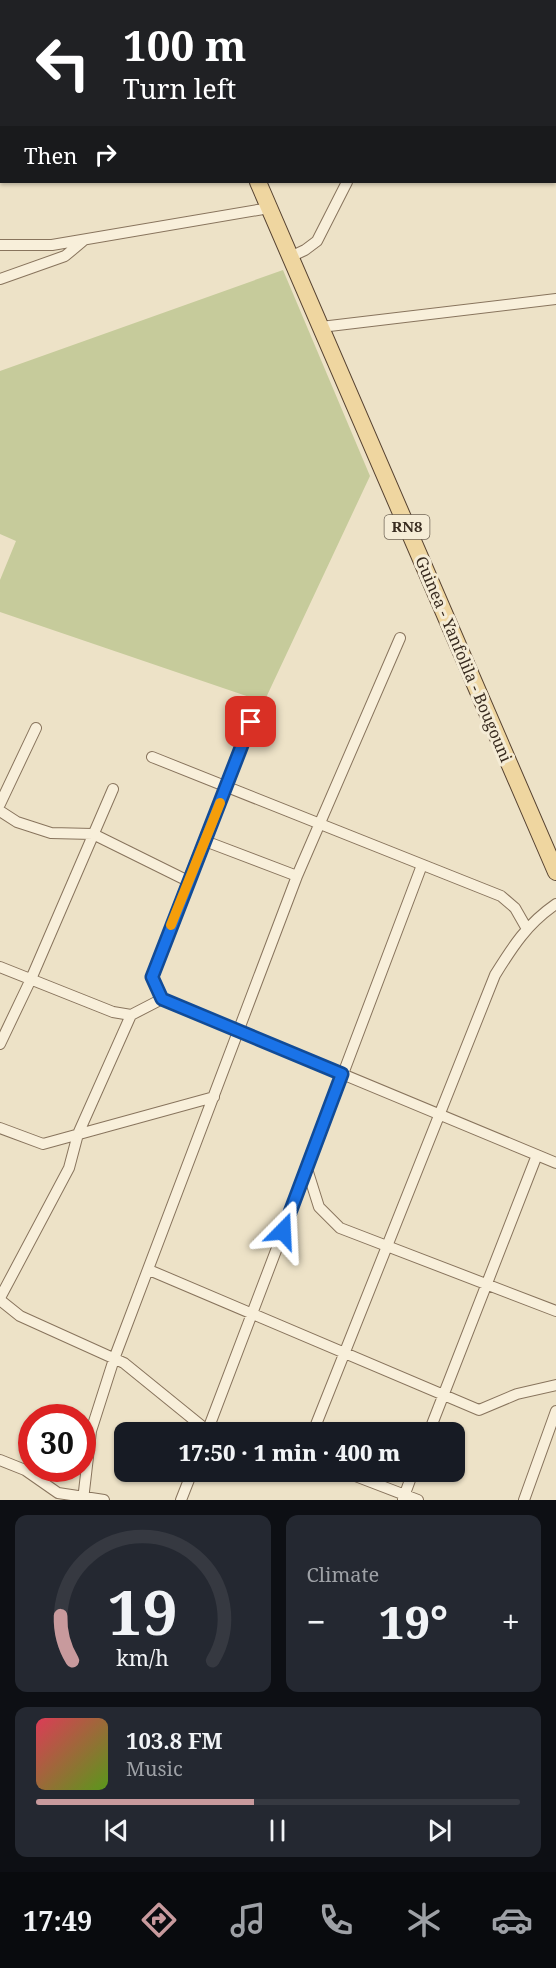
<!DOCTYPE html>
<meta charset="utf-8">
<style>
:root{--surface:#171b24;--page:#242831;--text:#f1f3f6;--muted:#9ea1a6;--line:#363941;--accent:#c89a9d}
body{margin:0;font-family:"Noto Serif",serif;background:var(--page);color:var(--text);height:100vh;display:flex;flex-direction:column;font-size:22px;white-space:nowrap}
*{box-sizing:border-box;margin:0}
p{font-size:20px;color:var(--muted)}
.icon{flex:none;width:33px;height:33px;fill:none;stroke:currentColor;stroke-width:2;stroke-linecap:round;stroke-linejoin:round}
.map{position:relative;height:1500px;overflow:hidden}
.side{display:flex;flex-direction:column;gap:15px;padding:15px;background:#0d0f14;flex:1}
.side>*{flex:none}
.top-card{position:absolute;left:0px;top:0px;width:556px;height:183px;box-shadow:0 2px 4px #0004;background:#202124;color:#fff;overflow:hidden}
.speed{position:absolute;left:18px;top:1404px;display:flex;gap:12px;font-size:30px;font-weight:700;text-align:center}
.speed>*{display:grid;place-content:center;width:78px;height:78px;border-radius:50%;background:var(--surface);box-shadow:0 2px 4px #0004;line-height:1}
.speed .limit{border:9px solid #d22;background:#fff;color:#111}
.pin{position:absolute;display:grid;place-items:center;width:51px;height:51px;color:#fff;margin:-26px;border-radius:12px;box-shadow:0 3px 9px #0006}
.me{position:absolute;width:66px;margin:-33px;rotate:21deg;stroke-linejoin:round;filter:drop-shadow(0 0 4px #0008)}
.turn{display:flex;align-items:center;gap:21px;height:126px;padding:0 24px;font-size:27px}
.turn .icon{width:78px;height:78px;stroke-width:2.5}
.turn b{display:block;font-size:42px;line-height:51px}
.then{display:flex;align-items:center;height:57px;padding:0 24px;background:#0003;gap:12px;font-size:22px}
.big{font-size:45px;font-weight:800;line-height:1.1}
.side .widget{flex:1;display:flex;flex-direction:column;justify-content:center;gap:9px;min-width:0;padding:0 21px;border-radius:12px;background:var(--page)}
.side .dial{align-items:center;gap:0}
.dial svg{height:156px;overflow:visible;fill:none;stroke:var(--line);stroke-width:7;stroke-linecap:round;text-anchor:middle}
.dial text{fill:var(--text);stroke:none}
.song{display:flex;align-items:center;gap:18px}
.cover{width:72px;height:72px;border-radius:9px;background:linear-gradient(135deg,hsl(350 70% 55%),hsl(90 70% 35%))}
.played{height:6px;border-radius:3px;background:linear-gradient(90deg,var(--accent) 45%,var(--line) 45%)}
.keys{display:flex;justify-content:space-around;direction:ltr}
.heat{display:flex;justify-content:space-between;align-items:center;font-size:33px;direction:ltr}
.side .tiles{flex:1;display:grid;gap:15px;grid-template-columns:1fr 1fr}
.widget:last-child{grid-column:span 2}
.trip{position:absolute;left:114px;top:1422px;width:351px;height:60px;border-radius:12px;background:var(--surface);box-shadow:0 2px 4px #0004;font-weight:800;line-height:60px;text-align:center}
.tabs{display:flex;height:96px;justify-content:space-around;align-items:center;background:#090b0e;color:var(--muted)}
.tabs .icon{width:42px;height:42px}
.tabs .selected{color:var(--accent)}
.tabs b{font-size:27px;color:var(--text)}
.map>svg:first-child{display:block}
</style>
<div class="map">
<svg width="556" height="1500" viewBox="0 0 556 1500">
<rect width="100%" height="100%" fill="#ede2c7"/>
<!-- green -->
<path fill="#c6cb9b" d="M283 270 370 476 264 702 0 612V580L16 541 0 534V371Z"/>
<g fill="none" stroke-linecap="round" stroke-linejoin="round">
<defs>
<path id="lane" d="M211 0V2"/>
<path id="street" d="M347 2 348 0
M418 2 422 0
M438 2V0
M0 245H52L269 208
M290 257 305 250 317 241 347 182
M0 279 65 256 83 241
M321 327 556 299
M152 757 501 896 515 908 527 929
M0 804 36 728
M0 811 17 822 51 833 93 834 188 881
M205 841 297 876
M422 865 307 1169 319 1207 340 1228 556 1311
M0 967 113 1012 131 1015 162 999 556 1163
M162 999 152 977 188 881 251 722
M0 1044 31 979 113 789
M0 1128 43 1144 214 1097
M149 1270 479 1410 517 1394 556 1385
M0 1298 69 1168 78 1134 131 1015
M0 1300 20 1316 124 1363 209 1432
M207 1432 307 1169
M313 1432 495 975C513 946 527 924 556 904
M429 1432 537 1155
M0 1460 25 1470 58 1493 104 1500
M345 1472 418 1500
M403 1499 413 1472
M83 1500 91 1431 114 1359 297 876 400 638
M181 1500 192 1472
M524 1500 556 1411"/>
<path id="primary" d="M181 0V2
M258 182 556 872"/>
</defs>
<!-- lane casing -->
<use href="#lane" stroke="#88745d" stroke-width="7"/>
<!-- street casing -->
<use href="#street" stroke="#88745d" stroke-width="12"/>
<!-- primary casing -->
<use href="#primary" stroke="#564231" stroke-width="18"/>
<!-- lane -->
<use href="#lane" stroke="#f8efda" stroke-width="5"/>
<!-- street -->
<use href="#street" stroke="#f8efda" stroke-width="10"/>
<!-- primary -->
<use href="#primary" stroke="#efd6a0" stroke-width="16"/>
</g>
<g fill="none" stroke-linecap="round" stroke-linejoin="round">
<defs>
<path id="route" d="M251 722 152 977 162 999 342 1074 283 1231"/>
</defs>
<!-- route casing -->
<use href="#route" stroke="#114b97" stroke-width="15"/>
<!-- route -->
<use href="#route" stroke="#1a73e8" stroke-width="10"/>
<!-- slow -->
<path stroke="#f59e0b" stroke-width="10" d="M171 925 220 803"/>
</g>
<g text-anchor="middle" stroke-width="6" stroke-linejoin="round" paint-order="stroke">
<!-- shield labels -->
<rect fill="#f5ecd6" stroke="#716657" stroke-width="1.5" x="384.5" y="515" width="45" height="24" rx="4.5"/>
<g font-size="15" font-weight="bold" fill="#392c20">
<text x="407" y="532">RN8</text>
</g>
<!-- street labels -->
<g font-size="16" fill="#392c20" stroke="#f5ecd6">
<text transform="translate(464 659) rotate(67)" y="6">Guinea - Yanfolila - Bougouni</text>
</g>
</g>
</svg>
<div class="speed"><div class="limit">30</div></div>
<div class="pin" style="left:251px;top:722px;background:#d93025"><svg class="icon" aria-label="arrive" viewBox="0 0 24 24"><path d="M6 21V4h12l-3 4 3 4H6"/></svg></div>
<svg class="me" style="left:283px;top:1231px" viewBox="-20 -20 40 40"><path d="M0-17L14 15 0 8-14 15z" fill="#1a73e8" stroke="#fff" stroke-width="4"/></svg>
<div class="trip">17:50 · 1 min · 400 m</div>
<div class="top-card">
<div class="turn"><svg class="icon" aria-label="left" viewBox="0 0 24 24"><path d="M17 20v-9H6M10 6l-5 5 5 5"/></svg><div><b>100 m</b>Turn left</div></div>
<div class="then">Then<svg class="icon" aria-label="right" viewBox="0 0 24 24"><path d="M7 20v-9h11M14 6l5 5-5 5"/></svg></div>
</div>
</div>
<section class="side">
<div class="tiles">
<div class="widget dial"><svg viewBox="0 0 100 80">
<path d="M14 69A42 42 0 1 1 86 69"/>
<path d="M14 69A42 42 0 0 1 8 46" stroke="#c89a9d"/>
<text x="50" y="56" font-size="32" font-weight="700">19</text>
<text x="50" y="72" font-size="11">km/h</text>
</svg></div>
<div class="widget"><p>Climate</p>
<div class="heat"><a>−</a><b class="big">19°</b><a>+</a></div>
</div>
<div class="widget">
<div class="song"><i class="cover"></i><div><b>103.8 FM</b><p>Music</p></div></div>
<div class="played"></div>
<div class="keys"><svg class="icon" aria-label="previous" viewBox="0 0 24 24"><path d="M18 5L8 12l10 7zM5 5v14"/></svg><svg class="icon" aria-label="pause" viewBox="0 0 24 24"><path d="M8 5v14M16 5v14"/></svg><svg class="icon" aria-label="next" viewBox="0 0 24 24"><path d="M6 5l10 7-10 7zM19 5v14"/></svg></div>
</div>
</div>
</section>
<nav class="tabs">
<b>17:49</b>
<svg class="icon selected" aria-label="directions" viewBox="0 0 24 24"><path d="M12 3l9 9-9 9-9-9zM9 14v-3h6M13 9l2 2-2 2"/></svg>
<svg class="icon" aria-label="music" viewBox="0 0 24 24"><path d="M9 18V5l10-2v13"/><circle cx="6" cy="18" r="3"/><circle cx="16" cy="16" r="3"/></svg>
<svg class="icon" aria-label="phone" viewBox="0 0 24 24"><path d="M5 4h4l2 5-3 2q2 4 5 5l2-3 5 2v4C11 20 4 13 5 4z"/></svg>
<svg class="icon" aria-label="climate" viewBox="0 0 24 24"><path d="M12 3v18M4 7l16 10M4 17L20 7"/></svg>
<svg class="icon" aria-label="car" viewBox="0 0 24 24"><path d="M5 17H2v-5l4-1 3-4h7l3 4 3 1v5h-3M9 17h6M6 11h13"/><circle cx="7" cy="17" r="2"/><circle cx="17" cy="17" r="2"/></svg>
</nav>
